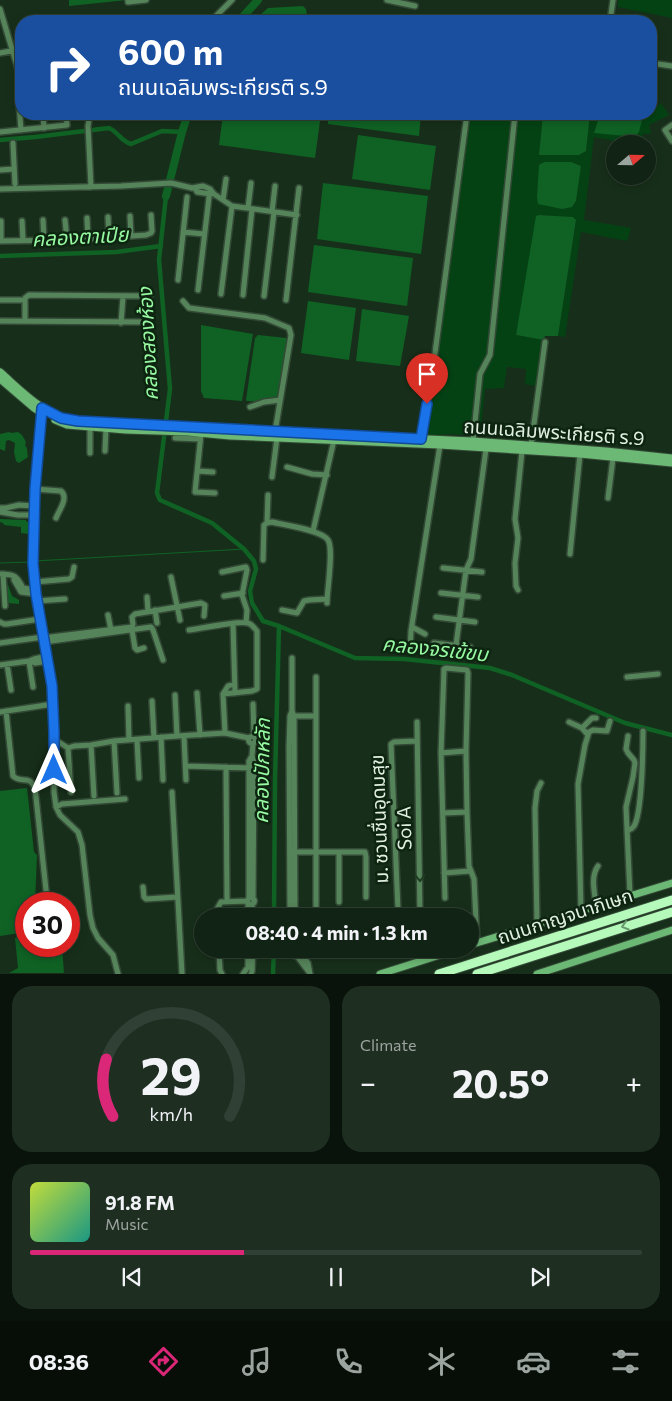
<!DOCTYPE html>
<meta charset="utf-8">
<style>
:root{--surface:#112314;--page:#1e2f22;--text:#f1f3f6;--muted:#9ca4a0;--line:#304034;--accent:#db2777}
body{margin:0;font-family:Commissioner,"Noto Sans Thai",sans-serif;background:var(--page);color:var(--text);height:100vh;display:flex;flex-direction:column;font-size:19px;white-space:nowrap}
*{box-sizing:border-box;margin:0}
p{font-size:16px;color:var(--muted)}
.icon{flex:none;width:28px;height:28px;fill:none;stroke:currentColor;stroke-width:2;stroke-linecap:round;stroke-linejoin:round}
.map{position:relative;height:974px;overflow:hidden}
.drawer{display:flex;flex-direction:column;gap:12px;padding:12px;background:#09130b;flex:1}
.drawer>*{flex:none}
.guide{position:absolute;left:15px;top:15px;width:642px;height:105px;border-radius:20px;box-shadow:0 2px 8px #0003,0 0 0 1px var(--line);background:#1a4fa0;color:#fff;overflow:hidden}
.needle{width:32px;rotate:70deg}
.buttons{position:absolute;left:606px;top:135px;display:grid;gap:10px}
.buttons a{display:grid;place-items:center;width:50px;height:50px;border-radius:50%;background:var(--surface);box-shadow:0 2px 8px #0003,0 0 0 1px var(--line);font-size:25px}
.speed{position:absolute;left:15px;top:892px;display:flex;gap:10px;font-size:25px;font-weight:700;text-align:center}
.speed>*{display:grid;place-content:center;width:65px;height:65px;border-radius:50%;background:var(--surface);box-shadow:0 2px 8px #0003,0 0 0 1px var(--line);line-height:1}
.speed .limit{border:8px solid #d22;background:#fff;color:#111}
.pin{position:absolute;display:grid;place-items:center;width:42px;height:42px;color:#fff;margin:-51px -21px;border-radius:50% 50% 50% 0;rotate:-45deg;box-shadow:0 0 5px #0007}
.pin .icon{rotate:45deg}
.me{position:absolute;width:55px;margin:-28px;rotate:0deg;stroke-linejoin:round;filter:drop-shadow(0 0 4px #0008)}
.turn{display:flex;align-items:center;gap:18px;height:105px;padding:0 20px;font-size:22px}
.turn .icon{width:65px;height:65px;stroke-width:2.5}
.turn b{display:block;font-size:35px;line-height:42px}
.big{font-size:38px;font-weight:700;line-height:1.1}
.drawer .widget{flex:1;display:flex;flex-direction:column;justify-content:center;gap:8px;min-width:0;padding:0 18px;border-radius:20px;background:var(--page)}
.drawer .dial{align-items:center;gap:0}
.dial svg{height:130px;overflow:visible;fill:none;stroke:var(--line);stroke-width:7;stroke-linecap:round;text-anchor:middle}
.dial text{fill:var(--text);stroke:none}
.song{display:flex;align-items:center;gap:15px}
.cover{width:60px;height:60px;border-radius:8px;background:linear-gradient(135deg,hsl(70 70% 55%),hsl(170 70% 35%))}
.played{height:5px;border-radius:2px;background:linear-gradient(90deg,var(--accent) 35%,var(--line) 35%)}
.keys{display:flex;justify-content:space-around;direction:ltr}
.heat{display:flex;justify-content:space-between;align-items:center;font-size:28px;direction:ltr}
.drawer .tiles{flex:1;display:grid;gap:12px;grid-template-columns:1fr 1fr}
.widget:last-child{grid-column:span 2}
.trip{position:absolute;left:194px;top:908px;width:285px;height:50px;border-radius:25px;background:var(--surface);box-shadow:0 2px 8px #0003,0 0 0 1px var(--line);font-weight:700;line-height:50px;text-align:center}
.dock{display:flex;height:80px;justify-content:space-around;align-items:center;background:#070e08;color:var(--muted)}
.dock .icon{width:35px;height:35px}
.dock .on{color:var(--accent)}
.dock b{font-size:22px;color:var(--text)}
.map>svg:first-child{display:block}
</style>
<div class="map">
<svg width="672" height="974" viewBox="0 0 672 974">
<rect width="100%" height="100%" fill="#172f1a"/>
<!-- green -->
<path fill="#044214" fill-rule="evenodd" d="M618 0H672V18L618 7Z
M661 103 669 115 649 125 651 134H643L642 144H630L594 137 584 220 631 228 627 241 581 232 565 337 558 336 576 220 573 217 539 215 516 335 544 340 536 386 525 384 526 369 507 367 504 388 485 389 480 436 451 434 425 436 469 114H543L539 155H579L586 151 590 114H594L599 117 594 133 643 116 639 114H651V106L656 108ZM544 162H571L581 166 576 201 572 207 537 196 540 165Z"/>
<!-- water -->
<path fill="#0f6224" d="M69 0H127L69 6Z
M303 6 306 9 308 21H253L268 8Z
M223 114H321L315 158 219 145Z
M328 114H421L419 136 328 124Z
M543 114H590L586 151 579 155H539Z
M615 114H639L643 116 639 132 635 137 594 133 599 117Z
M358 135 436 146 430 190 352 179Z
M544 162H571L581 166 576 201 572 207 562 209 538 204 537 197 539 165Z
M323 183 428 196 421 254 317 239Z
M539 215 573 217 576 220 558 336H545L544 340 516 335 536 216Z
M314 245 413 258 407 306 308 292Z
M308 301 356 308 349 360 301 353Z
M362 309 409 316 400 366 356 361Z
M201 325 253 334 242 401 204 398 201 391Z
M258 335 286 338 287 340 279 395C271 402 257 402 247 401L246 400 255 338Z
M9 432 11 433 18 432 22 435 26 442 25 445C28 449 27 452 28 457L19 463 16 461 14 452 15 443 9 440 6 441 5 451 0 449V434Z
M0 519 26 520V521L28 522V534L21 533V527L4 525 3 523 0 522Z
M8 585 12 596 19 600V604L8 603 6 586Z
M27 788 34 852 37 855 35 904H26V932L0 936V791Z
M26 936V946H62L64 973H9L18 968 15 938Z"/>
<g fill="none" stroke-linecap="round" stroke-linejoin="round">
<!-- stream -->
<path stroke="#0f6224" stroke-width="1" d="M35 561 244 549
M0 563 31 562"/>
<!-- canal -->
<path stroke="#0f6224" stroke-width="4.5" d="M0 140 35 137 109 128C118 132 121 141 131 144L162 131 182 132
M166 196 159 260 170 389 157 493 160 500 212 523 244 549 254 561 256 569 250 591 252 603 263 621 279 626 355 658 404 659 490 668 512 675 625 723 672 735
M0 256 116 252 161 246
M274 916 275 780 279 626
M273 974 274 949"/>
<!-- river -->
<path stroke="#0f6224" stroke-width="8" d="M239 21 258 0
M166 196 182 132 188 114"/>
<defs>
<path id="street" d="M128 0V2L146 0
M387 0 415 6
M0 9 21 79
M211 21 232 0
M610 21 613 0
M0 53 21 49
M651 63 672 66
M19 103 21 130
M43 114 44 128
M90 114 88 126 91 187
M148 116V114
M672 125 665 130 672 141
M0 132 67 125 66 114
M13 143 15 184
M0 170 14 169
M195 188 197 192 211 194
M0 189 121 186 171 183 192 188 203 186 210 189 214 194 232 206 297 215
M223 200 226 179
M248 208 251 183
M272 212 275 186
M130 216 131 236
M108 217 109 237
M87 218 88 239
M43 220 44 240
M65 220 67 240
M1 221V241
M22 221 23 240
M183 232 204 234
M0 241 73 240 146 235 151 233 152 231 151 215
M178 280 187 197
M198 290 210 189
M221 294 232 206
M243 295 252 209
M264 296 274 212
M0 300H21
M286 300 299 188
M183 301 189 308 265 318 289 328 291 335 275 432
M0 321 145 322 149 328 151 348
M25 321V298L29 295 150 296
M121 323 123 297
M250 407 264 402 280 400
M41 412 35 489 33 565 36 594 52 686 54 731V792L56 807 60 815 78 832 82 845 90 915 93 928 98 938 113 955 118 974
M201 434 195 492 215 493
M175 438 200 439
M421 439 433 368 467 114
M473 441 480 374 490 355 515 114
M531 446 545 342
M105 451 106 428
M90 453V427
M287 467 312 474 327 475
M198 471 213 472
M272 477 277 438
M35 489 61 491C69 498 59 510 56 518
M608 498 613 458
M0 508H6L19 505 34 506
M0 512 18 515H34
M267 523 268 495
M313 531 334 440
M570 554 580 454
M263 560 264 525 267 523 272 522C284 525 322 530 328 540 334 549 327 590 327 603
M443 568 482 572
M222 572 246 567 247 570 242 595 247 610 246 623
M0 574C15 574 17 576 23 588L35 590
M3 574 5 606
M15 577 14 580 21 592 36 594
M171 577 180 620
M35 582 69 579 72 577 74 567
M518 590 516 586 515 563 518 538 515 519 522 451
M441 593 478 597
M224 596 243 593
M147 597 148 611
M37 601 65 599
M155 610 157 623
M282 610 297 613 304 601 309 600 327 599
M108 615 111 630
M436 617 475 622
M0 622 4 624H7L40 619
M233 624 235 693
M412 627 425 634
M132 630 135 648 137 650 144 648
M189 630C199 629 241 620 248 623 252 624 255 629 257 631V689L252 691 223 694
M43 638 132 627 133 624 132 617 135 614 201 603 205 605 204 616
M44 642 151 627 153 630 163 660
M0 643 43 637
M434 643 470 647
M456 645 466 570 471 559 486 449
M410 651 411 631 440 445
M292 658V711L294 716 295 916
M29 661 33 687
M31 661 35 663 48 661
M7 664 11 690
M0 665 29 661 34 659 47 656
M316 677V916
M627 677 658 674
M197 693 200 735
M175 695 177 736
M152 701 154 738
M253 704 254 736
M128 706 129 740
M6 711 13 776C21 784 29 774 35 788L47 899
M0 712 53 704
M293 716H315
M417 722 420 916
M569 722 582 728 588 735
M582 728 592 718H596
M225 733 223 694 228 686 234 684
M628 736 626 749 628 753 634 760 635 763 633 777 626 807 630 895
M248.5 740a3.5 3.5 0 1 1 7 0a3.5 3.5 0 1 1-7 0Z
M161 737 163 780
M184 737 186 780
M54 739 68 748
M137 740 139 778
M114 741 117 793
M253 744 252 756 254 762 253 899
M91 745 94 796
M441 753 466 751
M186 766 251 768
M226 767 227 901
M71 792 68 748 74 746 91 745 114 741 177 736 225 733 249 738
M172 792 182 974
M56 807 62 804 125 799
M443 813 467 812
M627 830C631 829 631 830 634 826 642 814 643 749 643 731
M293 852H365L366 857V897
M339 852V902
M444 873 470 871
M143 887 144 897 146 899 177 897
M247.5 901a3.5 3.5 0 1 1 7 0a3.5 3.5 0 1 1-7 0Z
M249 898V761L252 756
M445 898 441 753 444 669 446 668 467 670 468 673 466 751 467 812 469 866 474 879 477 943
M248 903V916
M252 904 253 916
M596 906C595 893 590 877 598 866
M581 910 578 784 585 745 589 732 593 730 607 731 610 721
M217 916V909L221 902 247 901
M290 916 289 746 290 716 292 711
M403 916 398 910 391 744 394 742 416 741
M466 916H468
M537 924 535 808 537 791 541 783
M219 949 220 970 222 974
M291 949V953L295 956 300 954V949
M419 949 422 960
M425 949 428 958
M300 953 308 963 310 974
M297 956 309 972
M303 956 312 953 316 949
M243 974 248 967V949
M251 974 252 971 253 949"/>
<path id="secondary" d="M0 372C25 394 43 415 78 421L249 431 473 441 606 451 672 458
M0 379 34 408 43 414
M55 420 67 425 126 430 188 432 230 436 440 445 580 454 672 463
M470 945 672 883
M380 974 459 949
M537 974 672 930"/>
<path id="highway" d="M439 974 672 900
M477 974 672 912"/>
</defs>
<!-- street casing -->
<use href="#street" stroke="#334a36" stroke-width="8"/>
<!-- secondary casing -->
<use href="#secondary" stroke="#334a36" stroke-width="9"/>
<!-- highway casing -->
<use href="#highway" stroke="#334a36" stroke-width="11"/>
<!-- street -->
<use href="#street" stroke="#56845a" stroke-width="5"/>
<!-- secondary -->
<use href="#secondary" stroke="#6cb875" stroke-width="7"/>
<!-- highway -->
<use href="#highway" stroke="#b5fabb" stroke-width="9"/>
</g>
<!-- one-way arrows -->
<defs><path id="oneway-chevron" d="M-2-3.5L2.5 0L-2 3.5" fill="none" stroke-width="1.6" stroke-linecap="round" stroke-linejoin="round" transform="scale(1.25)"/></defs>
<use stroke="#1f3d22" href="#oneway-chevron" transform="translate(420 878) rotate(89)"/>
<use stroke="#699a6e" href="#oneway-chevron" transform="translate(625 926) rotate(163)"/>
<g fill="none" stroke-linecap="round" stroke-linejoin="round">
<defs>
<path id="route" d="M54 770V732L52 686 36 594 33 564 35 489 42 408 61 418 78 421 421 439 427 404"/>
</defs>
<!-- route casing -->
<use href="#route" stroke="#114b97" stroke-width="12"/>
<!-- route -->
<use href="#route" stroke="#1a73e8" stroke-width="9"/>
</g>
<g text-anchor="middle" stroke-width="5" stroke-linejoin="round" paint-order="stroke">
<!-- street labels -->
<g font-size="19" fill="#e0efe1" stroke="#0d2510">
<text transform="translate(554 432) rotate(4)" y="7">ถนนเฉลิมพระเกียรติ ร.9</text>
<text transform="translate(379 819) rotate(-92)" y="7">ม. ชวนชื่นอุดมสุข</text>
<text transform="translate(404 828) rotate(-91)" y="7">Soi A</text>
<text transform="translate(565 916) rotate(-18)" y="7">ถนนกาญจนาภิเษก</text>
</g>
<!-- water labels -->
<g font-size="20" font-style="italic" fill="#97faa2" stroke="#0d2510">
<text transform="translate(80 237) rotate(-3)" y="7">คลองตาเปีย</text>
<text transform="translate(148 344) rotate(-93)" y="7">คลองสองห้อง</text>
<text transform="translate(435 649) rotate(6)" y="7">คลองจรเข้ขบ</text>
<text transform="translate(262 771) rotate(-89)" y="7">คลองปักหลัก</text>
</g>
</g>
</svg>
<div class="buttons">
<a><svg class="needle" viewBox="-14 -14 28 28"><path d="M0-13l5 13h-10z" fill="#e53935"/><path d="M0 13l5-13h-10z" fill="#9ca4a0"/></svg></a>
</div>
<div class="speed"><div class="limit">30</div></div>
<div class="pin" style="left:427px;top:404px;background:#d93025"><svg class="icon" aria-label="arrive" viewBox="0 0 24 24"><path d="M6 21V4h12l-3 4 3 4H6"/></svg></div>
<svg class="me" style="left:54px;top:770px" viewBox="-20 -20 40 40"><path d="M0-17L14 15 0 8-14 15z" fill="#1a73e8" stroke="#fff" stroke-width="4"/></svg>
<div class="trip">08:40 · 4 min · 1.3 km</div>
<div class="guide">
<div class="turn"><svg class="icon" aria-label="right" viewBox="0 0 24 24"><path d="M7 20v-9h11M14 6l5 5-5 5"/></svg><div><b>600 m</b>ถนนเฉลิมพระเกียรติ ร.9</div></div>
</div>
</div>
<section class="drawer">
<div class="tiles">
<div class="widget dial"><svg viewBox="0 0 100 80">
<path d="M14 69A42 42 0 1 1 86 69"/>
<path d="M14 69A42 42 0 0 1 10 34" stroke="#db2777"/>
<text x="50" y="56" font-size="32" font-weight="700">29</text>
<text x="50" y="72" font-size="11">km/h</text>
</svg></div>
<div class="widget"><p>Climate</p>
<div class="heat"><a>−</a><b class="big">20.5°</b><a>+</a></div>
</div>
<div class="widget">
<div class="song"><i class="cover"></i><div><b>91.8 FM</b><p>Music</p></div></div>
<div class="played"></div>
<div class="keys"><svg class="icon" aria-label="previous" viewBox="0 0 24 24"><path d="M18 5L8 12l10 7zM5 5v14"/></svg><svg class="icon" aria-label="pause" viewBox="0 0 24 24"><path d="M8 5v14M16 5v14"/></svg><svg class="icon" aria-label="next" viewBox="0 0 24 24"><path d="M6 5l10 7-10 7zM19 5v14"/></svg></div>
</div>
</div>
</section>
<nav class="dock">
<b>08:36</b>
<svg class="icon on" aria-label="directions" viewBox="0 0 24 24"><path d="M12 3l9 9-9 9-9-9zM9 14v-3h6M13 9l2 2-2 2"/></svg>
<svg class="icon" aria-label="music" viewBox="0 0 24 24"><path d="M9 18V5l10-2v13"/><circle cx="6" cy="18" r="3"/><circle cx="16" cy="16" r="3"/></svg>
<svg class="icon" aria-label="phone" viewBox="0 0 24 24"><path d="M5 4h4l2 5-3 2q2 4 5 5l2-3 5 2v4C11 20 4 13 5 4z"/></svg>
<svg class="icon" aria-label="climate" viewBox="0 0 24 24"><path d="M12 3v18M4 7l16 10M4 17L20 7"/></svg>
<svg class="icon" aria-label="car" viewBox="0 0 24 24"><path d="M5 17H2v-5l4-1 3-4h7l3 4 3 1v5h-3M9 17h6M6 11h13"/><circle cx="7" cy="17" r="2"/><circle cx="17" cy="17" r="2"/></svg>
<svg class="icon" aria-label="filters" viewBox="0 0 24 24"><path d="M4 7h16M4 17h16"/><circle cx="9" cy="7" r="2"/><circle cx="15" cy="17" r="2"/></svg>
</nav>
